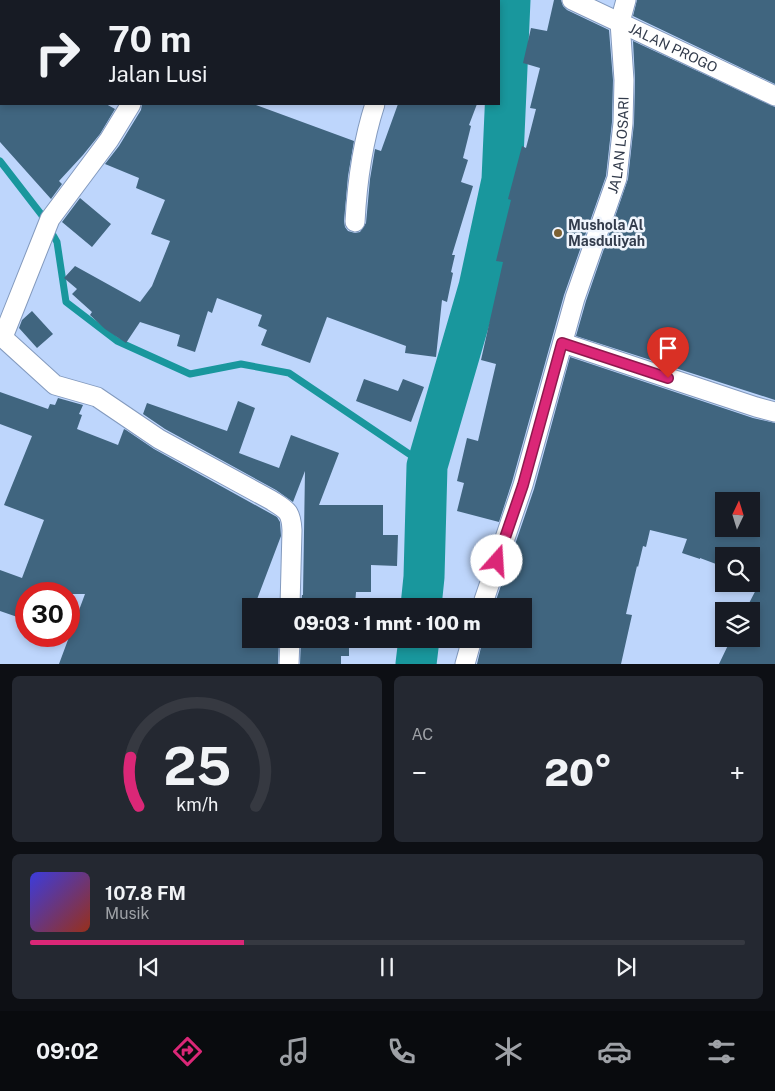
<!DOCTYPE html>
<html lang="id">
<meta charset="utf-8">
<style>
:root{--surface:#171b24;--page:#242831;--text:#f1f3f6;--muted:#9ea1a6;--line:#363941;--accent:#db2777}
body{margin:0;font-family:"Public Sans",sans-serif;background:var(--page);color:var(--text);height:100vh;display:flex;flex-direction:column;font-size:19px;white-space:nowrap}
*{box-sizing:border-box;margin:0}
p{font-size:16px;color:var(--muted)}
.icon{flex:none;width:28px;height:28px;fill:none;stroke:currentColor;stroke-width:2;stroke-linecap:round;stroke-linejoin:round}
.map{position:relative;height:664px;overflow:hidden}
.drawer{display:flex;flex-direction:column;gap:12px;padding:12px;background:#0d0f14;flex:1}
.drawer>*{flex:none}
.guide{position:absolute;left:0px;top:0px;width:500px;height:105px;box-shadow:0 2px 8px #0003;background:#171b24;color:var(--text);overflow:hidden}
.needle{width:32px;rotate:4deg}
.fabs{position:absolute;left:715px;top:492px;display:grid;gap:10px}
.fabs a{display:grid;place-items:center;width:45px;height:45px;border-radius:0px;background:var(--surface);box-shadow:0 2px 8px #0003;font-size:25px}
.speed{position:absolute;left:15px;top:582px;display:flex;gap:10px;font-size:25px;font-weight:700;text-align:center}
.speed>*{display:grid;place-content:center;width:65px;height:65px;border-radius:50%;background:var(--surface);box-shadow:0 2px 8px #0003;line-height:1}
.speed .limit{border:8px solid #d22;background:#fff;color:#111}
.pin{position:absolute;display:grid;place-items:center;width:42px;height:42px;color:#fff;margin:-51px -21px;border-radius:50% 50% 50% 0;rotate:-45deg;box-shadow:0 0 5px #0007}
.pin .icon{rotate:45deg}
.me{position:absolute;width:55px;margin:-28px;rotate:19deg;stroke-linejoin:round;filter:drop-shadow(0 0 4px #0008)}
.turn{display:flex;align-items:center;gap:18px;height:105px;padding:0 25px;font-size:22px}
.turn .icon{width:65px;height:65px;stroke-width:2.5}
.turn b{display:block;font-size:35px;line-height:42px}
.big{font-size:38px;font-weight:800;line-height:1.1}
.drawer .tile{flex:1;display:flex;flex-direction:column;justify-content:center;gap:8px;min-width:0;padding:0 18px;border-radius:8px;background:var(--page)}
.drawer .dial{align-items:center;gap:0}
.dial svg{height:130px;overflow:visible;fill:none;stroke:var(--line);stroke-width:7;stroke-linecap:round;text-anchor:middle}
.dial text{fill:var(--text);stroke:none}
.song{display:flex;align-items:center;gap:15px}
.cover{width:60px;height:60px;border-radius:8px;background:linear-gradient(135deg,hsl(240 70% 55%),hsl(10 70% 35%))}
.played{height:5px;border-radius:2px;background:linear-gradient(90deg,var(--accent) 30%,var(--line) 30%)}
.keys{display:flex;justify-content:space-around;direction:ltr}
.heat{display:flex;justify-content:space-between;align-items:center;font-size:28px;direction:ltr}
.drawer .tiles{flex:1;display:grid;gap:12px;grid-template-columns:1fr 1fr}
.tile:last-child{grid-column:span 2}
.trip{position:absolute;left:242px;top:598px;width:290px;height:50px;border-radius:0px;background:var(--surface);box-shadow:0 2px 8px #0003;font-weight:800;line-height:50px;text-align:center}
.dock{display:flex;height:80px;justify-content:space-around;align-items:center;background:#090b0e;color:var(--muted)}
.dock .icon{width:35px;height:35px}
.dock .active{color:var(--accent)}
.dock b{font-size:22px;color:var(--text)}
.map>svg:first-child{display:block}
</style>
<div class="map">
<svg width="775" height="664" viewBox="0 0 775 664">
<rect width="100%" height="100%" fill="#bed6fc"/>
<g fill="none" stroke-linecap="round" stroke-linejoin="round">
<!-- stream -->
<path stroke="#19979d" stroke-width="7" d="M0 161 41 214 57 242 66 302 117 341 190 374 241 364 289 373 427 466"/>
<!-- river -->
<path stroke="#19979d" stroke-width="41" d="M421 606 424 577 427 466 479 287 502 180 510 0
M416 664 419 639"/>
</g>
<!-- building -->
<path fill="#40657f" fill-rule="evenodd" d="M554 0H561L563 6 567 10 609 30 613 80 612 122 606 176 564 295 512 482 499 522 457 511 464 483 457 481 467 438 478 441 496 364 481 360 503 262 496 261 511 200 508 199 522 146 526 148 536 109 530 108 540 68 523 63 531 28 547 31Z
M637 0H775V84L633 16Z
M633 41 775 107V400L576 336 586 301 628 179 634 123 635 80Z
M0 104H106L115 109 100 134 83 155 59 181 62 184 51 199 0 142Z
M142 104H253L354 141 348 176 344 221 345 227 348 231 355 233 360 232 366 223 370 179 375 149 381 151 398 104H477L469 125 471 126 463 158 468 160 461 182 473 186 452 255H455L451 272 453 273 447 302 442 300 436 357 405 353 406 346 327 317 310 363 261 345 267 330 258 326 262 315 217 298 212 313 208 311 195 352 177 346 180 335 140 322 126 343 105 329 90 315 92 312 72 294 77 289 64 278 75 266 140 302 152 286 170 241 151 234 165 200 136 188 139 178 105 164 119 146 141 110Z
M80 198 111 224 92 247 62 222Z
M32 311 53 334 37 348 19 328 22 320Z
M570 357 753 418 775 423V664H719L731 639H751V611H745L760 582 751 578V556H724V567L700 558V559L682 553 687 539 650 530 646 547 643 546 638 567 637 566 626 614 632 615 621 664H477L483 639H524V606H494L534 489ZM724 501H751V529H724Z
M364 379 398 391 403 379 424 387 411 422 356 401Z
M0 392 48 409 50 404 55 405 58 398 83 405 79 414 82 415 77 429 118 445 124 429 126 430 154 449 277 517 280 522 281 536 256 602 269 606H251V639H279L278 664H59L85 594H26V620L0 611V570L22 578 44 520 4 505 32 436 0 424Z
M238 401 255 408 239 453 279 468 291 435 339 453 319 505H383V535H398L397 566 371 565V592H356L355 606H301L302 595H303L305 471 293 502 276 490 165 429 143 414 147 403 227 431Z
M301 639H349V656H341V664H300Z"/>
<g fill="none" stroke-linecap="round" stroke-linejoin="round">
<defs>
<g id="minor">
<path id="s1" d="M572 0 775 96"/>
<path d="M191 1 192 0"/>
<path d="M413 1V0"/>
<path d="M355 222C357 183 363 141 375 104"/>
<path d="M0 335 55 385 97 397 159 439 271 500C287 510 291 511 292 530L290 606"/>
<path d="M3 337 50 219 109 140 131 104"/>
<path d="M563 343 756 407 775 412"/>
<path id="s2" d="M482 606 523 485 575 298 617 178 623 123 624 80 620 22 626 0"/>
<path d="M289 664 290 639"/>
<path d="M465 664 472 639"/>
</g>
</defs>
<!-- minor casing -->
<use href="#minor" stroke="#839abe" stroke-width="21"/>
<!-- minor -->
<use href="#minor" stroke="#fff" stroke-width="19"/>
</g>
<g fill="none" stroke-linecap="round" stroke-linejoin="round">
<defs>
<path id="route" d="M497 561 523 485 562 343 668 378"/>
</defs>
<!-- route casing -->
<use href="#route" stroke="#8e194d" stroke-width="12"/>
<!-- route -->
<use href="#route" stroke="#db2777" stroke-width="9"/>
</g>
<!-- markers -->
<circle fill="#7d6234" stroke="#f0f5fd" stroke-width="2" cx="558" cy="233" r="5"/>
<g text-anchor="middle" stroke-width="5" stroke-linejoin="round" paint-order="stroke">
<!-- street labels -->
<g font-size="14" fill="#333c4c" stroke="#f0f5fd">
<text dy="5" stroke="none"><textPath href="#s1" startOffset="112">JALAN PROGO</textPath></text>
<text dy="5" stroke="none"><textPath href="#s2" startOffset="482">JALAN LOSARI</textPath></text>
</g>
<!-- poi labels -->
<g font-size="14" font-weight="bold" fill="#333c4c" stroke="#f0f5fd" text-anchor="start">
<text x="568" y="230">Mushola Al<tspan x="568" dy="16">Masduliyah</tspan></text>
</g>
</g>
</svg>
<div class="fabs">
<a><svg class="needle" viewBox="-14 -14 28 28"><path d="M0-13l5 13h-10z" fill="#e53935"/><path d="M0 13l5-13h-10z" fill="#9ea1a6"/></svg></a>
<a><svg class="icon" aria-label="search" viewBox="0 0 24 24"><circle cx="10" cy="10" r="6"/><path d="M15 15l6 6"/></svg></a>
<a><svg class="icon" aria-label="layers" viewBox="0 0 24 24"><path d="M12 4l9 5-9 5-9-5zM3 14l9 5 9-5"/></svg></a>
</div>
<div class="speed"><div class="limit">30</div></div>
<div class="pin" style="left:668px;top:378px;background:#d93025"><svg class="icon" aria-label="arrive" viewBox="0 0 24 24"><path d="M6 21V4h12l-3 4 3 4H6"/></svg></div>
<svg class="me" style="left:497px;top:561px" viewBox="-20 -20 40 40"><circle r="19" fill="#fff"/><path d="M0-13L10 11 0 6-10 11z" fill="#db2777"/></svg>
<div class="trip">09:03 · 1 mnt · 100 m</div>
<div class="guide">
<div class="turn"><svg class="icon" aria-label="right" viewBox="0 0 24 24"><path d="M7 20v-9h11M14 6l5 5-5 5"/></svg><div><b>70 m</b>Jalan Lusi</div></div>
</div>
</div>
<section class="drawer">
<div class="tiles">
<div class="tile dial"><svg viewBox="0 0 100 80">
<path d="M14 69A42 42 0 1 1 86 69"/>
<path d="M14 69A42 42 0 0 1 9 39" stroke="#db2777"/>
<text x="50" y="56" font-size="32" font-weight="700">25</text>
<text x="50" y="72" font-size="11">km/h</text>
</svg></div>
<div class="tile"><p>AC</p>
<div class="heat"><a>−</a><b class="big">20°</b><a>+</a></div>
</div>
<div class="tile">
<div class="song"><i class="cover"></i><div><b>107.8 FM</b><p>Musik</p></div></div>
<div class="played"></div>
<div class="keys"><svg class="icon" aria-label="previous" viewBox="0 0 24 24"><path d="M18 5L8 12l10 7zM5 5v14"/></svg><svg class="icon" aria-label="pause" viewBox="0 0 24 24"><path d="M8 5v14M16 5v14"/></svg><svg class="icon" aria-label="next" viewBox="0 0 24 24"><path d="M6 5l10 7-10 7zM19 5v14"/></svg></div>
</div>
</div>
</section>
<nav class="dock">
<b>09:02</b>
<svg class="icon active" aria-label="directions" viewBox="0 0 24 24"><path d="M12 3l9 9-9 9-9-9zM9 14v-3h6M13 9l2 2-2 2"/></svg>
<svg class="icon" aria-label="music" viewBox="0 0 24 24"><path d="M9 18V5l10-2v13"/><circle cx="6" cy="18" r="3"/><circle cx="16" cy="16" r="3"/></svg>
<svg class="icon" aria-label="phone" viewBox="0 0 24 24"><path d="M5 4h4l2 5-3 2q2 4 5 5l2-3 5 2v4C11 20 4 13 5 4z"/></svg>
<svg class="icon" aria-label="climate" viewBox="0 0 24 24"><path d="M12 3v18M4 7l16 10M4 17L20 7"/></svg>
<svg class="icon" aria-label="car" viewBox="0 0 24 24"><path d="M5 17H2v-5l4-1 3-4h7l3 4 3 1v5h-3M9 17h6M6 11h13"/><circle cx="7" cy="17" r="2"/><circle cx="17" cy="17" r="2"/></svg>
<svg class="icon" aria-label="filters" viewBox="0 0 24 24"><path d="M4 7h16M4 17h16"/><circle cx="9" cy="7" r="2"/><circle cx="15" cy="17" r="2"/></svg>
</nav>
